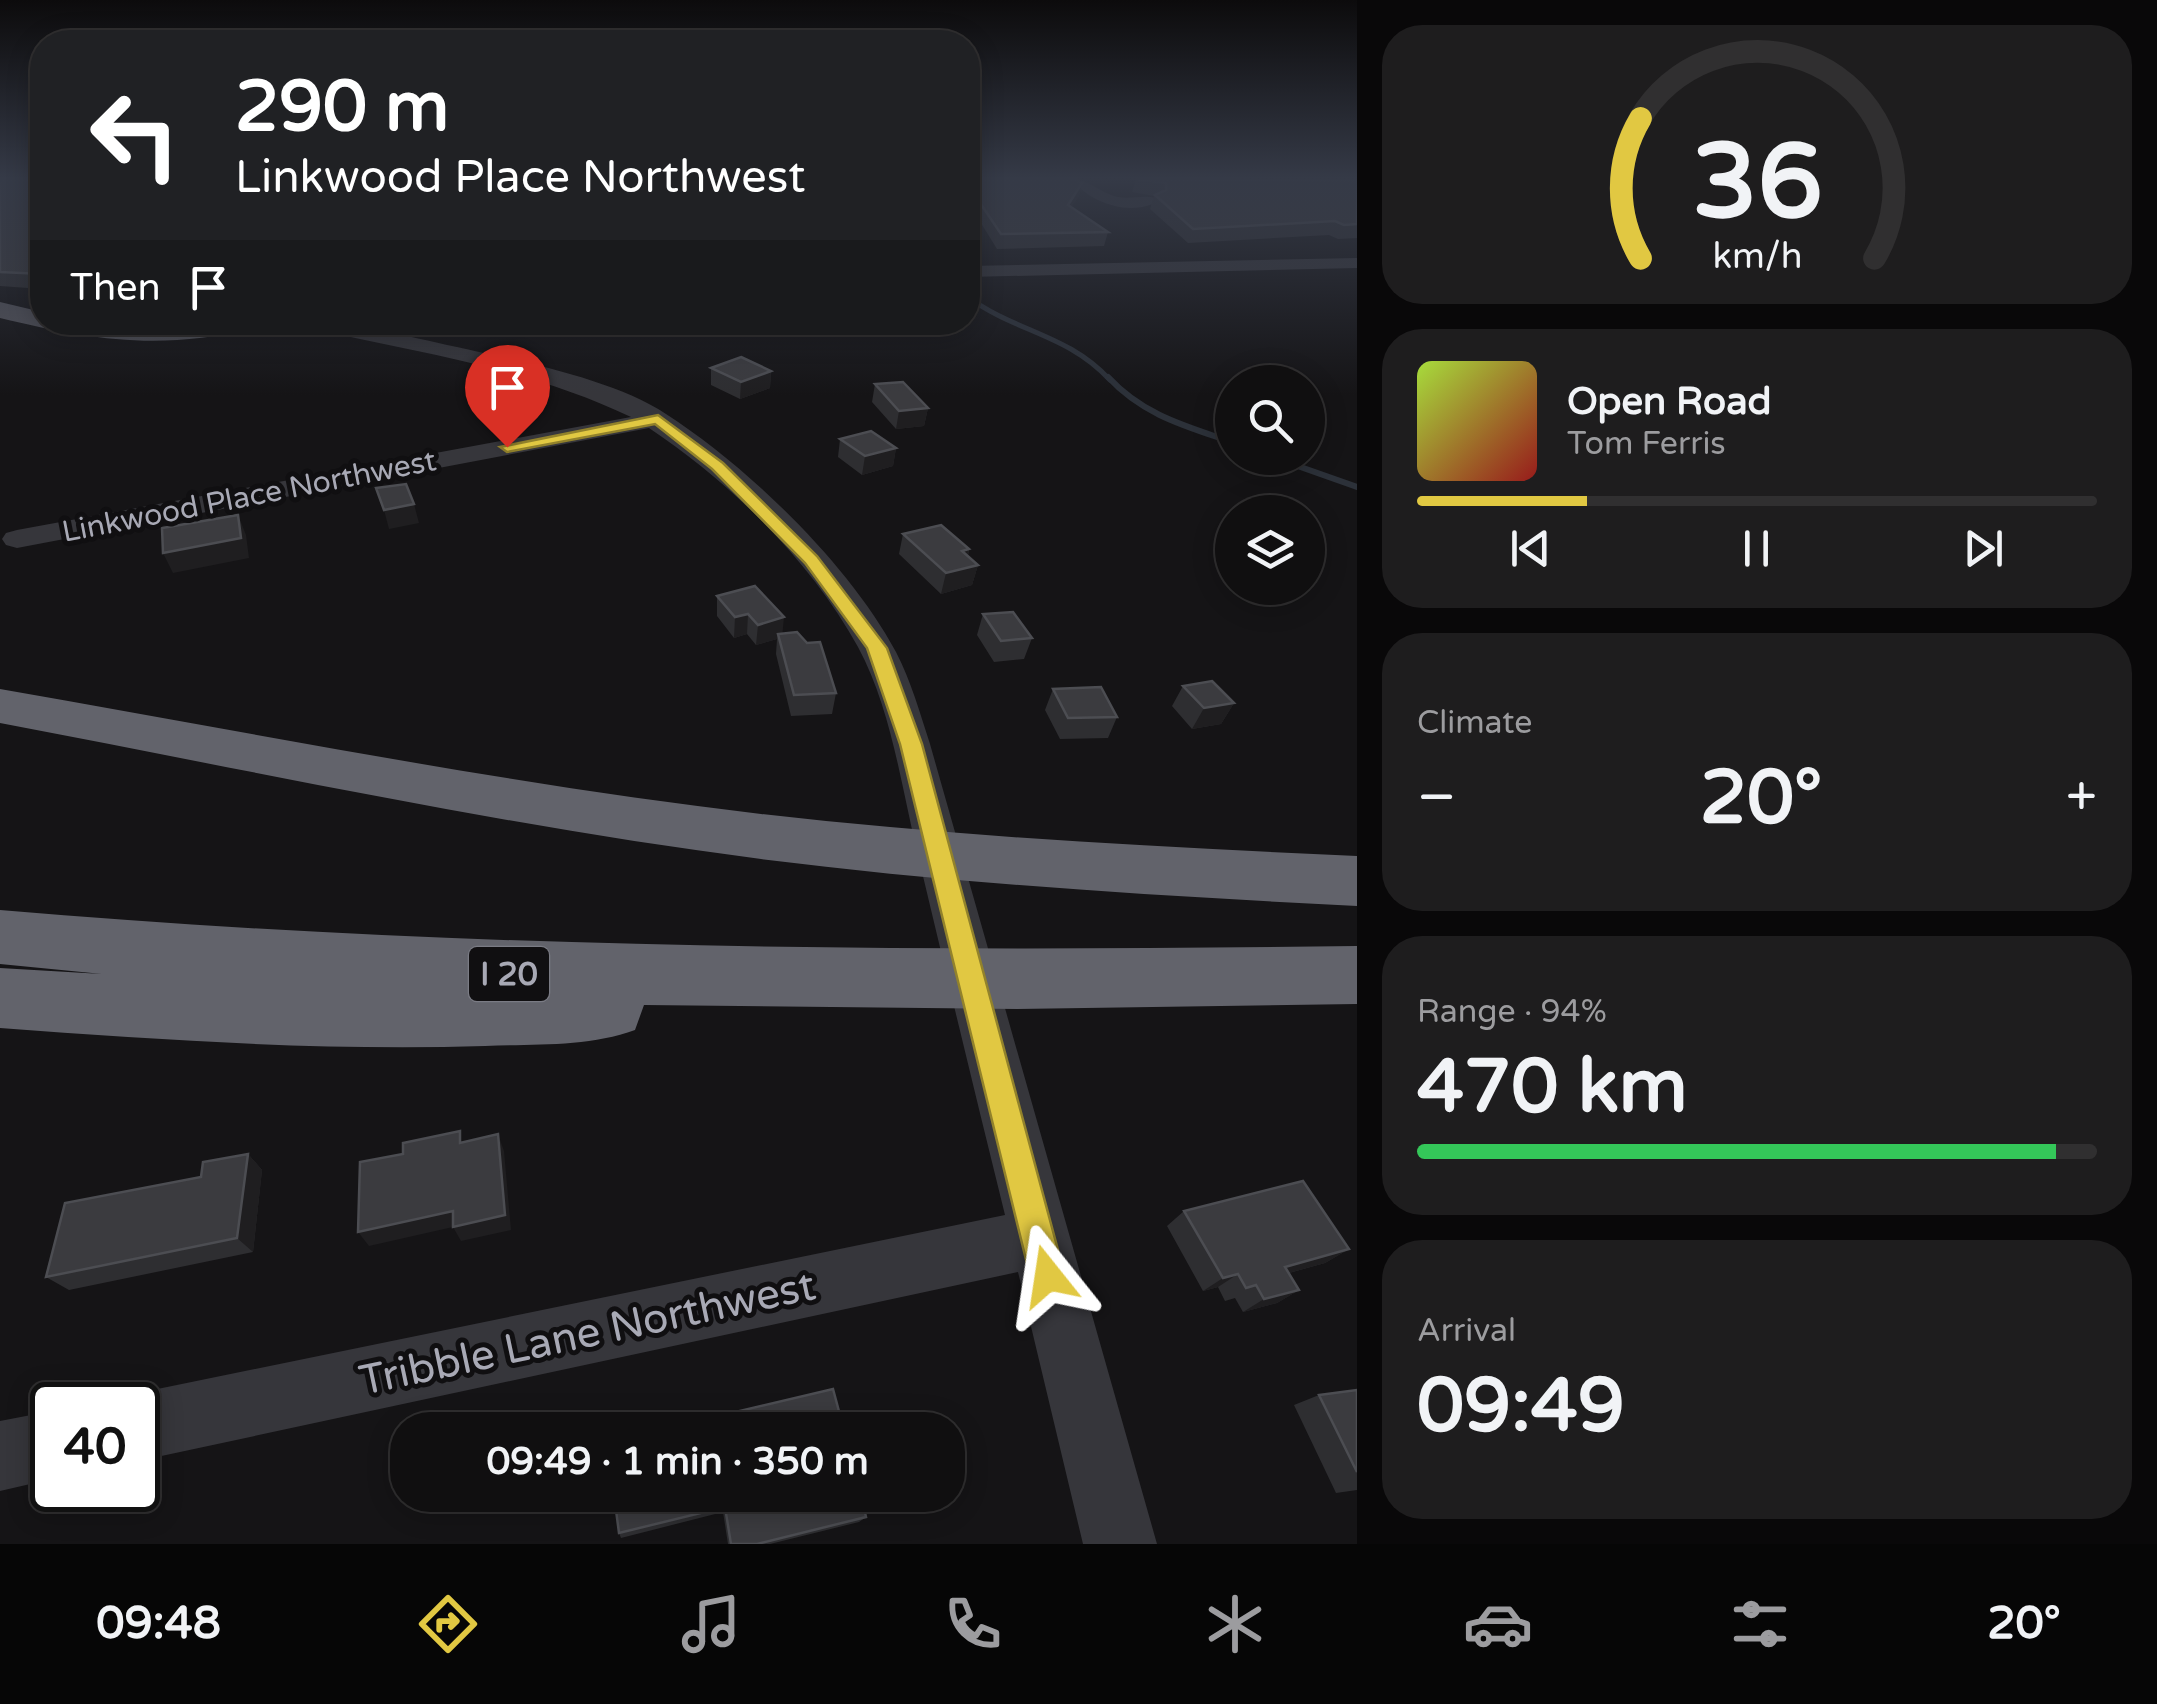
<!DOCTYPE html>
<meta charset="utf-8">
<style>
:root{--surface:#100f10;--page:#1e1d1e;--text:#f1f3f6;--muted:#9c9c9f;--line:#302f30;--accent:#e1c842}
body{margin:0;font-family:"Varela Round",sans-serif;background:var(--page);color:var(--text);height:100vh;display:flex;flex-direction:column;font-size:38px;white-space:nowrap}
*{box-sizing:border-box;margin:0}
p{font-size:32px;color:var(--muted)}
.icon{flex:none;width:55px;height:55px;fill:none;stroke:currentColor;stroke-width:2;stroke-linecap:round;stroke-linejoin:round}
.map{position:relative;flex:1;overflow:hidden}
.panel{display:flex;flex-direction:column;gap:25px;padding:25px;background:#090809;width:800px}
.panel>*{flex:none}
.banner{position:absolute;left:30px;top:30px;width:950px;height:305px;border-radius:40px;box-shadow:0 5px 25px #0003,0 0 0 2px var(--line);background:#202124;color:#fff;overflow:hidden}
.tools{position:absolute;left:1215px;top:365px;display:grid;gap:20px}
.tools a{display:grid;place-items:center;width:110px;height:110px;border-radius:50%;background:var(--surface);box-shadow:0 5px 25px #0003,0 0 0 2px var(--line);font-size:50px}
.speed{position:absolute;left:30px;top:1382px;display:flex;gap:20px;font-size:50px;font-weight:700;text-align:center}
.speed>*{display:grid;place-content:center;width:130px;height:130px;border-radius:50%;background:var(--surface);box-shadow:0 5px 25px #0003,0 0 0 2px var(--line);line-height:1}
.speed .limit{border:5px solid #111;border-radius:15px;background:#fff;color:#111}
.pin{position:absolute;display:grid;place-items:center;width:85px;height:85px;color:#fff;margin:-102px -42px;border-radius:50% 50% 50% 0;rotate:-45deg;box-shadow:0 0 10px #0007}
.pin .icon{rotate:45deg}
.me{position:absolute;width:110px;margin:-55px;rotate:345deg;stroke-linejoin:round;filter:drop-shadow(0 0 8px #0008)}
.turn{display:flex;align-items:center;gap:35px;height:210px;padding:0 40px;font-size:45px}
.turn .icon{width:130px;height:130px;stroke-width:2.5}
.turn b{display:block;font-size:70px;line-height:85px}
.then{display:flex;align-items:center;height:95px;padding:0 40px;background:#0003;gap:20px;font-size:38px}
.big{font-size:75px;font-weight:700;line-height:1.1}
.panel .card{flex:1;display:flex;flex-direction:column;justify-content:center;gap:15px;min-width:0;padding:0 35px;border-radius:40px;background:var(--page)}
.panel .dial{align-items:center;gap:0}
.dial svg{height:260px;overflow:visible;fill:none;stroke:var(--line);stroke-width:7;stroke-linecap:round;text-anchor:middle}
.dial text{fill:var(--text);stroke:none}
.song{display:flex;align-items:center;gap:30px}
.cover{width:120px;height:120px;border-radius:15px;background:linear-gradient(135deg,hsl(80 70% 55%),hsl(0 70% 35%))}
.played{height:10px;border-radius:5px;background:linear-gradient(90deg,var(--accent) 25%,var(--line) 25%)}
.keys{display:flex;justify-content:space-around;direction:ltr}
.heat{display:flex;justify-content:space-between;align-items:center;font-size:55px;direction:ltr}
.charge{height:15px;border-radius:8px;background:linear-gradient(90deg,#34c759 94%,var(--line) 0)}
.trip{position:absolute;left:390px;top:1412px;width:575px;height:100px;border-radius:40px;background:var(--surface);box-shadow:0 5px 25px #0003,0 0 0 2px var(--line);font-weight:700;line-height:100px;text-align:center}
.menu{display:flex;height:160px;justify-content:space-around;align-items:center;background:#060606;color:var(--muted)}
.menu .icon{width:70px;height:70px}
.menu .on{color:var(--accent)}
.menu b{font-size:45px;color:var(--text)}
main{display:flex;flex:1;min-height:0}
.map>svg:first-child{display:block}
</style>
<main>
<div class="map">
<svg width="1357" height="1544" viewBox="0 0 1357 1544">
<rect width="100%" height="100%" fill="#151416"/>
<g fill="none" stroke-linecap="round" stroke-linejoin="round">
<!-- stream-far1 -->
<path stroke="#2c3139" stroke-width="5" d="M968 297C1015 332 1068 334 1110 380"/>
<!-- stream -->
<path stroke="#2c3139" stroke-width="6" d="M1108 377C1143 415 1185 426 1232 442
M1275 458 1357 487"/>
<!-- minor -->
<path fill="#36363b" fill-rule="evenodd" d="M1071 179C1090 179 1099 193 1118 197 1133 200 1148 193 1160 200 1132 218 1090 203 1071 179Z
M1357 258V268L968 277V266Z
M300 322C354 322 405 336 457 347 519 361 613 379 666 414 747 466 849 564 896 652 911 681 920 713 930 744L1157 1544H1083L1018 1272 138 1461V1405H113L138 1393 1005 1215C975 1094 946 973 917 851 901 785 891 708 858 647 811 561 730 482 649 428L17 548 6 545 2 539 6 533 17 530 631 417C530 368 418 353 310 328Z
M52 1411V1479L0 1491V1421Z"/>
<!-- major -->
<path fill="#525259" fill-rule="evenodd" d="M1226 179H1357V190L1236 185Z
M0 302 42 312V322L148 326 257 322 254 328C161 351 91 340 0 318Z"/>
<!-- highway -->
<path fill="#62636b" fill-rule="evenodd" d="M0 689C253 733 506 784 761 814 960 837 1158 847 1357 856V906C1157 896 959 884 761 859 505 826 253 771 0 723Z
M0 910C452 949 904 952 1357 946V1004L1017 1009 644 1005 635 1030C589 1047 535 1044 485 1046 323 1051 161 1040 0 1028V968L102 974 0 964Z"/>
</g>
<!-- wall -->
<path fill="#2e2e31" d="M0 179H42V289L0 286Z
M968 179 1082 183 1079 196 1071 207 1108 232 1104 246 997 249 968 202Z
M1136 179 1357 180V238L1338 239 1329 235 1188 243 1150 209 1154 196 1132 192Z
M711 368 771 371 770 388 740 399 711 385Z
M875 384 928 408 924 426 896 429 872 402Z
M475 389 532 396 534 414 500 424 478 406Z
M840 439 896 448 893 466 862 475 838 457Z
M903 534 969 549 968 556 978 565 972 585 941 594 899 554Z
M717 596 782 633 836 693 832 714 791 716 776 654 777 639 756 645 747 634 734 638 717 616Z
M983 614 1032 638 1024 659 994 662 977 635Z
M1183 686 1234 703 1221 724 1192 729 1172 706Z
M1053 689 1117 717 1108 738 1060 739 1045 710Z
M248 1154 262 1170 253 1252 69 1290 46 1277 201 1177Z
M1184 1211 1349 1249 1325 1263 1289 1273 1299 1290 1277 1303 1243 1312 1235 1298 1225 1301 1218 1287 1203 1291 1167 1226Z
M1357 1390V1490L1336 1493 1294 1405 1319 1395Z
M614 1495 866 1517 859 1522 770 1544H728L723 1512 621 1538 619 1533Z"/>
<!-- shaded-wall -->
<path fill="#1f1e20" d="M1082 183 1079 196 1064 218 1068 205Z
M771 371 770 388 740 399 741 382Z
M532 396 534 414 500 424 498 406Z
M928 408 924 426 896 429 899 411Z
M896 448 893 466 862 475 865 456Z
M414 504 419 523 389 529 384 510Z
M238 515 246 535 249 558 173 573 163 553Z
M969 549 964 569 978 565 972 585 941 594 946 573 962 551Z
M748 614 747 634 734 638 735 617Z
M784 617 782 638 778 634 777 639 756 645 758 625Z
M1234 703 1221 724 1192 729 1204 708Z
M498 1134 504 1151 511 1230 461 1241 453 1227 369 1246 358 1232Z
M248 1154 262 1170 253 1252 237 1238Z
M1349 1249 1325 1263 1263 1280 1285 1267Z
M1238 1274 1218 1287 1203 1291 1223 1278Z
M1299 1290 1277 1303 1243 1312 1264 1299Z"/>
<!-- building -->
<path fill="#3b3b3f" stroke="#4c4d52" stroke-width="2.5" d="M0 179H42V274L0 272Z
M968 179H1073L1082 183 1068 205 1108 232 1001 234 968 185Z
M1136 179 1357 181V224L1344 225 1335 221 1193 229 1155 195 1166 190V183Z
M741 357 771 371 741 382 711 368Z
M508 379 532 396 498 406 475 389Z
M903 382 928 408 899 411 875 384Z
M871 431 896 448 865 456 840 439Z
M406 484 414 504 384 510 376 488Z
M238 515 241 538 163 553 162 528Z
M941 525 969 549 962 551 978 565 946 573 903 534Z
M755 586 784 617 758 625 748 614 735 617 717 596Z
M1013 612 1032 638 1001 641 983 614Z
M797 632 807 643 820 642 836 693 794 695 778 634Z
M1212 681 1234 703 1204 708 1183 686Z
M1101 687 1117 717 1068 718 1053 689Z
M460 1131V1143L498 1134 505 1215 453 1227V1211L358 1232 360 1162 403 1154V1143Z
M248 1154 237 1238 46 1277 65 1203 201 1177 203 1162Z
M1303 1181 1349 1249 1285 1267 1299 1290 1264 1299 1256 1285 1246 1288 1238 1274 1223 1278 1184 1211Z
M833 1389 844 1430H659Z
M1357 1390V1472L1319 1395Z
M614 1495H861L866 1517 757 1544H731L725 1507 619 1533Z"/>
<!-- sky -->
<linearGradient id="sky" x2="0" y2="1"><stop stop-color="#0c0b0c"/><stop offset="0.45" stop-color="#353a47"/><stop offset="1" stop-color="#353a47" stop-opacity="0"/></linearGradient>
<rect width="1357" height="395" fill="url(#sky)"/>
<!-- route -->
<path fill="#e1c842" stroke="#92822b" stroke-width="2.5" d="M658 415 723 463 817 556 887 648 922 744 1065 1276 1060 1288 1048 1293 1035 1288 1030 1276 900 744 867 648 805 563 712 469 655 424 507 452 500 447Z"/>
<g text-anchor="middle" stroke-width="10" stroke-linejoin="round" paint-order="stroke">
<!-- far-street labels -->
<g font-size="30" fill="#a8a9b5" stroke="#100f11">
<text transform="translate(249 496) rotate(-11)" y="10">Linkwood Place Northwest</text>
</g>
<!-- shield labels -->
<rect fill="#100f11" stroke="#7a7b84" stroke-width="2.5" x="469" y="947" width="80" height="54" rx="8"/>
<g font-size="32" font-weight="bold" fill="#a8a9b5">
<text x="509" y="985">I 20</text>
</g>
<!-- near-street labels -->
<g font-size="42" fill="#a8a9b5" stroke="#100f11">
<text transform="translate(587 1332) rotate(-12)" y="15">Tribble Lane Northwest</text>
</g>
</g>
</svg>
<div class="tools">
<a><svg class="icon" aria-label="search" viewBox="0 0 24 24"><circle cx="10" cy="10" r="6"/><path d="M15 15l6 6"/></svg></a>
<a><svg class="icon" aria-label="layers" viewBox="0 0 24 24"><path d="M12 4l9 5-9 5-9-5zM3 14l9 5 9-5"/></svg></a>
</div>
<div class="speed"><div class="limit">40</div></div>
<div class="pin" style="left:507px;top:447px;background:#d93025"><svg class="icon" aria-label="arrive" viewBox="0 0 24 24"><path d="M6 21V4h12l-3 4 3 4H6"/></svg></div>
<svg class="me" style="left:1048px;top:1276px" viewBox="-20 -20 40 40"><path d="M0-17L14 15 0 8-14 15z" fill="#e1c842" stroke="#fff" stroke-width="4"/></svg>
<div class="trip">09:49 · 1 min · 350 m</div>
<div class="banner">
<div class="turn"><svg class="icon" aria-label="left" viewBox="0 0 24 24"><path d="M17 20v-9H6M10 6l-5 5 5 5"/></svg><div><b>290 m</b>Linkwood Place Northwest</div></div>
<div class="then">Then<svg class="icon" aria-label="arrive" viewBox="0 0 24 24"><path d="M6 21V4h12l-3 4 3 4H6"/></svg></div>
</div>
</div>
<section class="panel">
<div class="card dial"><svg viewBox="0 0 100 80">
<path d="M14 69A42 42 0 1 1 86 69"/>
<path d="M14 69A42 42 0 0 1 14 26" stroke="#e1c842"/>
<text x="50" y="56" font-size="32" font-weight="700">36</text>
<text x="50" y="72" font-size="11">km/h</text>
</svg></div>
<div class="card">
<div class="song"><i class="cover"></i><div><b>Open Road</b><p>Tom Ferris</p></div></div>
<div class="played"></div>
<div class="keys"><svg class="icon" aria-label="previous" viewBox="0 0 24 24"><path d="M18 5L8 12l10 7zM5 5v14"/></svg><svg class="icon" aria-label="pause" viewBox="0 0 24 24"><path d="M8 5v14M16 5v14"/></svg><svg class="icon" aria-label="next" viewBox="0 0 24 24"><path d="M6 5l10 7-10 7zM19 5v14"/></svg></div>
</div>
<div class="card"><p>Climate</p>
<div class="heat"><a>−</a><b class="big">20°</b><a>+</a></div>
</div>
<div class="card"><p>Range · 94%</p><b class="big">470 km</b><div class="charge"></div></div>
<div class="card"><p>Arrival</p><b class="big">09:49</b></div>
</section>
</main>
<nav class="menu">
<b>09:48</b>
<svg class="icon on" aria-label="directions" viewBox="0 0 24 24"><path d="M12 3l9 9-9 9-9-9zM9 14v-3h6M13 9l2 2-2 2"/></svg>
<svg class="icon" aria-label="music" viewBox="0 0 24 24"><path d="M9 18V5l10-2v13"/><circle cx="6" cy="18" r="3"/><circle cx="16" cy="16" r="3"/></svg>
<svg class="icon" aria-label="phone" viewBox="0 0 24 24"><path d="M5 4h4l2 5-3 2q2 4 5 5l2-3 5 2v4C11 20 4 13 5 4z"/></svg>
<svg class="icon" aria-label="climate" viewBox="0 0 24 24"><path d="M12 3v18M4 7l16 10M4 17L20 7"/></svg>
<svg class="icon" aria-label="car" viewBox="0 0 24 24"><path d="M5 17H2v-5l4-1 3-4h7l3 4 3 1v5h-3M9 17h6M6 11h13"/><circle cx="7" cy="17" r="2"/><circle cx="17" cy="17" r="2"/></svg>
<svg class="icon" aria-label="filters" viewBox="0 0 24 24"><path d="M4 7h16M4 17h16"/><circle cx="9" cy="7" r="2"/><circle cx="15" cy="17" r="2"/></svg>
<b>20°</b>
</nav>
